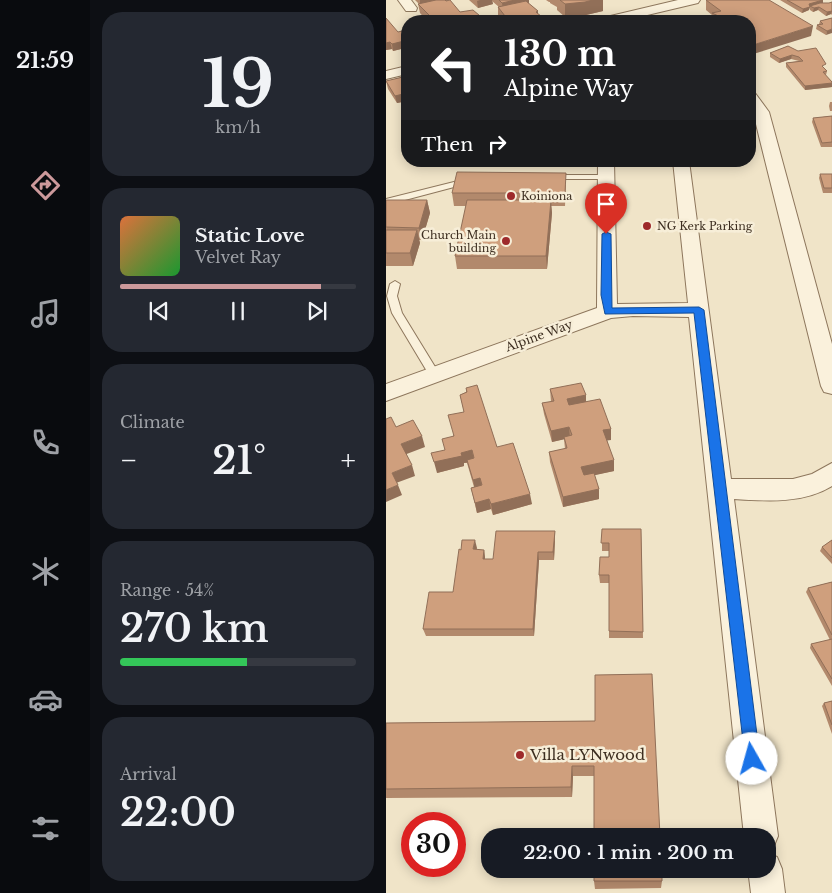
<!DOCTYPE html>
<meta charset="utf-8">
<style>
:root{--surface:#171b24;--page:#242831;--text:#f1f3f6;--muted:#9ea1a6;--line:#363941;--accent:#cc999b}
body{margin:0;font-family:"Libre Baskerville",serif;background:var(--page);color:var(--text);height:100vh;display:flex;flex-direction:column;font-size:19px;white-space:nowrap}
*{box-sizing:border-box;margin:0}
p{font-size:16px;color:var(--muted)}
.icon{flex:none;width:28px;height:28px;fill:none;stroke:currentColor;stroke-width:2;stroke-linecap:round;stroke-linejoin:round}
.map{position:relative;flex:1;overflow:hidden}
.drawer{display:flex;flex-direction:column;gap:12px;padding:12px;background:#0d0f14;width:296px}
.drawer>*{flex:none}
.top-card{position:absolute;left:15px;top:15px;width:355px;height:152px;border-radius:20px;box-shadow:0 2px 12px #0003;background:#202124;color:#fff;overflow:hidden}
.speed{position:absolute;left:15px;top:812px;display:flex;gap:10px;font-size:25px;font-weight:700;text-align:center}
.speed>*{display:grid;place-content:center;width:65px;height:65px;border-radius:50%;background:var(--surface);box-shadow:0 2px 12px #0003;line-height:1}
.speed .limit{border:8px solid #d22;background:#fff;color:#111}
.pin{position:absolute;display:grid;place-items:center;width:42px;height:42px;color:#fff;margin:-51px -21px;border-radius:50% 50% 50% 0;rotate:-45deg;box-shadow:0 0 5px #0007}
.pin .icon{rotate:45deg}
.me{position:absolute;width:55px;margin:-28px;rotate:353deg;stroke-linejoin:round;filter:drop-shadow(0 0 4px #0008)}
.turn{display:flex;align-items:center;gap:18px;height:105px;padding:0 20px;font-size:22px}
.turn .icon{width:65px;height:65px;stroke-width:2.5}
.turn b{display:block;font-size:35px;line-height:42px}
.then{display:flex;align-items:center;height:48px;padding:0 20px;background:#0003;gap:10px;font-size:19px}
.big{font-size:38px;font-weight:600;line-height:1.1}
.drawer .tile{flex:1;display:flex;flex-direction:column;justify-content:center;gap:8px;min-width:0;padding:0 18px;border-radius:20px;background:var(--page)}
.drawer .dial{align-items:center;gap:0}
.dial b{font-size:65px;line-height:1}
.song{display:flex;align-items:center;gap:15px}
.cover{width:60px;height:60px;border-radius:8px;background:linear-gradient(135deg,hsl(20 70% 55%),hsl(130 70% 35%))}
.played{height:5px;border-radius:2px;background:linear-gradient(90deg,var(--accent) 85%,var(--line) 85%)}
.keys{display:flex;justify-content:space-around;direction:ltr}
.heat{display:flex;justify-content:space-between;align-items:center;font-size:28px;direction:ltr}
.charge{height:8px;border-radius:4px;background:linear-gradient(90deg,#34c759 54%,var(--line) 0)}
.trip{position:absolute;left:95px;top:828px;width:295px;height:50px;border-radius:20px;background:var(--surface);box-shadow:0 2px 12px #0003;font-weight:600;line-height:50px;text-align:center}
main{display:flex;flex:1;min-height:0}
.menu{display:flex;flex-direction:column;width:90px;justify-content:space-around;align-items:center;background:#090b0e;color:var(--muted)}
.menu .icon{width:35px;height:35px}
.menu .on{color:var(--accent)}
.menu b{font-size:22px;color:var(--text)}
.map>svg:first-child{display:block}
</style>
<main>
<nav class="menu">
<b>21:59</b>
<svg class="icon on" aria-label="directions" viewBox="0 0 24 24"><path d="M12 3l9 9-9 9-9-9zM9 14v-3h6M13 9l2 2-2 2"/></svg>
<svg class="icon" aria-label="music" viewBox="0 0 24 24"><path d="M9 18V5l10-2v13"/><circle cx="6" cy="18" r="3"/><circle cx="16" cy="16" r="3"/></svg>
<svg class="icon" aria-label="phone" viewBox="0 0 24 24"><path d="M5 4h4l2 5-3 2q2 4 5 5l2-3 5 2v4C11 20 4 13 5 4z"/></svg>
<svg class="icon" aria-label="climate" viewBox="0 0 24 24"><path d="M12 3v18M4 7l16 10M4 17L20 7"/></svg>
<svg class="icon" aria-label="car" viewBox="0 0 24 24"><path d="M5 17H2v-5l4-1 3-4h7l3 4 3 1v5h-3M9 17h6M6 11h13"/><circle cx="7" cy="17" r="2"/><circle cx="17" cy="17" r="2"/></svg>
<svg class="icon" aria-label="filters" viewBox="0 0 24 24"><path d="M4 7h16M4 17h16"/><circle cx="9" cy="7" r="2"/><circle cx="15" cy="17" r="2"/></svg>
</nav>
<section class="drawer">
<div class="tile dial"><b>19</b><p>km/h</p></div>
<div class="tile">
<div class="song"><i class="cover"></i><div><b>Static Love</b><p>Velvet Ray</p></div></div>
<div class="played"></div>
<div class="keys"><svg class="icon" aria-label="previous" viewBox="0 0 24 24"><path d="M18 5L8 12l10 7zM5 5v14"/></svg><svg class="icon" aria-label="pause" viewBox="0 0 24 24"><path d="M8 5v14M16 5v14"/></svg><svg class="icon" aria-label="next" viewBox="0 0 24 24"><path d="M6 5l10 7-10 7zM19 5v14"/></svg></div>
</div>
<div class="tile"><p>Climate</p>
<div class="heat"><a>−</a><b class="big">21°</b><a>+</a></div>
</div>
<div class="tile"><p>Range · 54%</p><b class="big">270 km</b><div class="charge"></div></div>
<div class="tile"><p>Arrival</p><b class="big">22:00</b></div>
</section>
<div class="map">
<svg width="446" height="893" viewBox="0 0 446 893">
<rect width="100%" height="100%" fill="#f0e4c8"/>
<g fill="none" stroke-linecap="round" stroke-linejoin="round">
<defs>
<path id="service" d="M162 175H220L224 177 220 179H162Z
M84 178 88 180 87 182 0 205V199Z
M9 281 14 284 11 296 16 313 54 375 53 378H45L6 313 1 296 4 284Z"/>
<path id="minor" d="M12 0H25L31 8 30 11H20Z
M292 0H314L312 3 236 21H214L216 18Z
M21 66V74L0 79V71Z
M364 91 369 93 383 112 446 344V394L438 392 435 386 367 112 364 107Z
M212 161H228L231 304 302 303 287 161H303L345 479H407L426 474 446 463V486C417 504 380 501 348 499L392 836 387 848 381 850V836H358L303 317 247 316 225 318 0 401V384L211 308Z
M381 853 391 857 396 869 399 893H365L362 869H381Z"/>
</defs>
<!-- service casing -->
<use href="#service" stroke="#8d765c" stroke-width="2"/>
<!-- minor casing -->
<use href="#minor" stroke="#8d765c" stroke-width="2"/>
<!-- service -->
<use href="#service" fill="#faf1dc" fill-rule="evenodd"/>
<!-- minor -->
<use href="#minor" fill="#faf1dc" fill-rule="evenodd"/>
</g>
<!-- wall -->
<path fill="#b2896c" d="M29 0H63L60 1 74 12 100 21H41L34 13 32 4H33Z
M83 0H143V4L152 11V14L156 17V21H112V18L114 17 112 15V7H113L106 1 107 4 92 8Z
M160 0H217V11L200 15 179 17 171 10V7L164 3V2H163Z
M320 0 425 36 364 21H326V15L320 10Z
M394 0H437V3H443L446 2V15L445 14 440 16 432 10 427 12 424 10V7L423 10 416 13Z
M0 18 19 46V48L7 51 6 49 0 50Z
M446 18 440 35 430 29 431 25 433 24 434 21Z
M402 46 441 71 440 75H439L446 82V87L419 90 400 67V63L413 61 405 59 393 63 384 57V53Z
M21 76V101L11 103 2 89 0 81Z
M444 102H446V111H444L443 106Z
M21 111V123L19 120 17 112Z
M446 116V147H435L426 122 427 118Z
M434 174H446V193H437L433 178Z
M180 185 179 206H165L166 213 161 269H71L69 256 80 206H68L66 193Z
M0 200H41L44 213 36 240H33L34 243 27 266H0Z
M80 388 111 447 146 504 107 515 105 509 91 513 85 488 88 487 81 463H78V466L51 473 59 450 67 436 78 412 74 395 80 392Z
M164 389 200 395V402L225 429V440H221L228 471 208 475 213 499 177 507 164 462 163 452 179 449 178 439 166 442 158 414 156 403 165 402Z
M216 529H255L257 638H223V583H214L213 575 223 557V551H216Z
M169 531V539L168 560H153L148 636H40L37 629 67 592 91 548 90 550H98L99 559H107Z
M446 540V564L434 551 436 547Z
M446 582V686L424 648 425 644 444 640 420 592 422 588Z
M266 674 208 776H187L186 797 0 798V723L209 721Z
M446 701V734L436 706 438 703Z
M208 881H276L275 888 209 889Z"/>
<!-- shaded-wall -->
<path fill="#916f58" d="M34 0H63L34 5Z
M94 0H106L107 4 92 8 91 1Z
M129 0H143V4L117 10 116 3Z
M207 0H217V11L200 15 179 17V4Z
M437 0V4L424 6 423 10 416 13 417 9 423 4Z
M433 7 432 10 427 12 428 8Z
M152 11V17H156V21H133Z
M446 11 445 14 440 16 441 12Z
M75 16V21H70V17Z
M427 26 425 36 364 55V46Z
M446 29V33L440 35 441 31Z
M21 38V45L19 46V48L7 51 6 44 16 39Z
M4 42 6 49 0 50V43Z
M406 55 405 59 393 63 394 59Z
M446 83V87L419 90V86Z
M21 93V101L11 103 9 96Z
M41 200 44 213 36 240 33 228Z
M165 200 166 213 161 269 160 256Z
M31 230 34 243 27 266 24 253Z
M200 395V406L182 410 181 399Z
M183 427 184 438 166 442 165 431Z
M225 429V440L217 441V430Z
M36 436 39 447 18 455 15 444Z
M86 450 88 461 78 463V466L51 473 48 462 75 453Z
M228 460V471L196 478 195 467Z
M26 465 29 476 10 483 6 473Z
M94 478 96 489 89 490 87 480Z
M12 485 16 495 0 502V490Z
M213 489V499L177 507V497Z
M144 494 146 504 107 515 105 504Z
M103 499 105 509 91 513 89 503Z
M169 531V539L168 560 167 552Z
M89 540 91 548 89 557 87 549Z
M98 550 99 557 98 567 97 559Z
M152 552 153 560 148 636 147 629Z
M186 766 187 776 186 797 185 787Z"/>
<!-- building -->
<path fill="#cf9f7d" stroke="#916f58" d="M50 0H59L60 1 64 0 74 12 87 10 100 21H80L75 16 70 17 74 21H48H49L32 4Z
M113 0H129L116 3Z
M174 0H207L199 2 179 4Z
M320 0H383L427 26 364 46V21H343L326 13 335 11Z
M401 0H437L423 4 424 7 417 9Z
M140 1 152 11 150 12 156 17 133 21H116L112 18 119 16 112 7Z
M446 2V11L441 12 433 7 428 8 424 6 434 3H443Z
M0 18 12 32 16 31 21 36V38L16 39 18 41 6 44 4 42 0 43Z
M446 18V29L441 31 431 25 437 24 434 21Z
M402 46 412 51 430 48 440 64 436 66 441 71 437 72 446 82V83L419 86 400 63 417 61 413 57 406 55 394 59 384 53Z
M21 76V93L9 96 0 81Z
M21 111V117L17 112Z
M446 116V142L436 143 427 118Z
M71 172 180 173 179 193H66Z
M434 174H446V188H438Z
M0 200H41L33 228 0 227Z
M81 200H165L160 256H69Z
M0 230H31L24 253H0Z
M195 383 200 395 181 399 183 405 214 399 225 429 217 430 228 460 195 467 198 475 208 473 213 489 177 497 163 452 181 448 178 437 186 435 183 427 165 431 156 403 168 401 164 389Z
M91 385 111 447 127 443 144 494 105 504 103 499 89 503 85 488 96 485 94 478 87 480 81 460 88 458 86 450 75 453 76 456 48 462 45 453 59 450 56 439 68 436 62 415 78 412 74 395 81 392 80 388Z
M5 417 10 427 27 420 36 436 15 444 26 465 6 473 12 485 0 490V419Z
M216 529H255L257 632 223 631V575H213L214 557H223V543H215Z
M110 531H169L167 552H152L147 629H37L43 592H67L73 549 75 550 76 540H89L87 549 98 550 97 559H107Z
M446 540V558L436 547Z
M446 582V635L422 588Z
M446 639V679L425 644Z
M266 674 274 836H208V766H186L185 787 0 789V723L209 721V675Z
M446 701V725L438 703Z
M208 869H276V881H208Z"/>
<!-- route -->
<path fill="#1a73e8" stroke="#114b97" d="M220 232 225 234 226 308 313 307 318 310 374 759 371 764 366 767 361 764 359 759 308 313 219 314 215 295 216 234Z"/>
<!-- markers -->
<g fill="#9e2a2b" stroke="#f7eed8" stroke-width="2">
<circle cx="125" cy="196" r="5"/>
<circle cx="261" cy="226" r="5"/>
<circle cx="120" cy="241" r="5"/>
<circle cx="134" cy="755" r="5"/>
</g>
<g text-anchor="middle" stroke-width="5" stroke-linejoin="round" paint-order="stroke">
<!-- far-poi labels -->
<g font-size="11" fill="#3d2e20" stroke="#f7eed8" text-anchor="start">
<text x="135" y="200">Koiniona</text>
<text x="271" y="230">NG Kerk Parking</text>
<text x="110" y="239" text-anchor="end">Church Main<tspan x="110" dy="13">building</tspan></text>
</g>
<!-- street labels -->
<g font-size="12" fill="#3d2e20" stroke="#f7eed8">
<text transform="translate(153 336) rotate(-20)" y="4">Alpine Way</text>
</g>
<!-- near-poi labels -->
<g font-size="15" fill="#3d2e20" stroke="#f7eed8" text-anchor="start">
<text x="144" y="760">Villa LYNwood</text>
</g>
</g>
</svg>
<div class="speed"><div class="limit">30</div></div>
<div class="pin" style="left:220px;top:234px;background:#d93025"><svg class="icon" aria-label="arrive" viewBox="0 0 24 24"><path d="M6 21V4h12l-3 4 3 4H6"/></svg></div>
<svg class="me" style="left:366px;top:759px" viewBox="-20 -20 40 40"><circle r="19" fill="#fff"/><path d="M0-13L10 11 0 6-10 11z" fill="#1a73e8"/></svg>
<div class="trip">22:00 · 1 min · 200 m</div>
<div class="top-card">
<div class="turn"><svg class="icon" aria-label="left" viewBox="0 0 24 24"><path d="M17 20v-9H6M10 6l-5 5 5 5"/></svg><div><b>130 m</b>Alpine Way</div></div>
<div class="then">Then<svg class="icon" aria-label="right" viewBox="0 0 24 24"><path d="M7 20v-9h11M14 6l5 5-5 5"/></svg></div>
</div>
</div>
</main>
